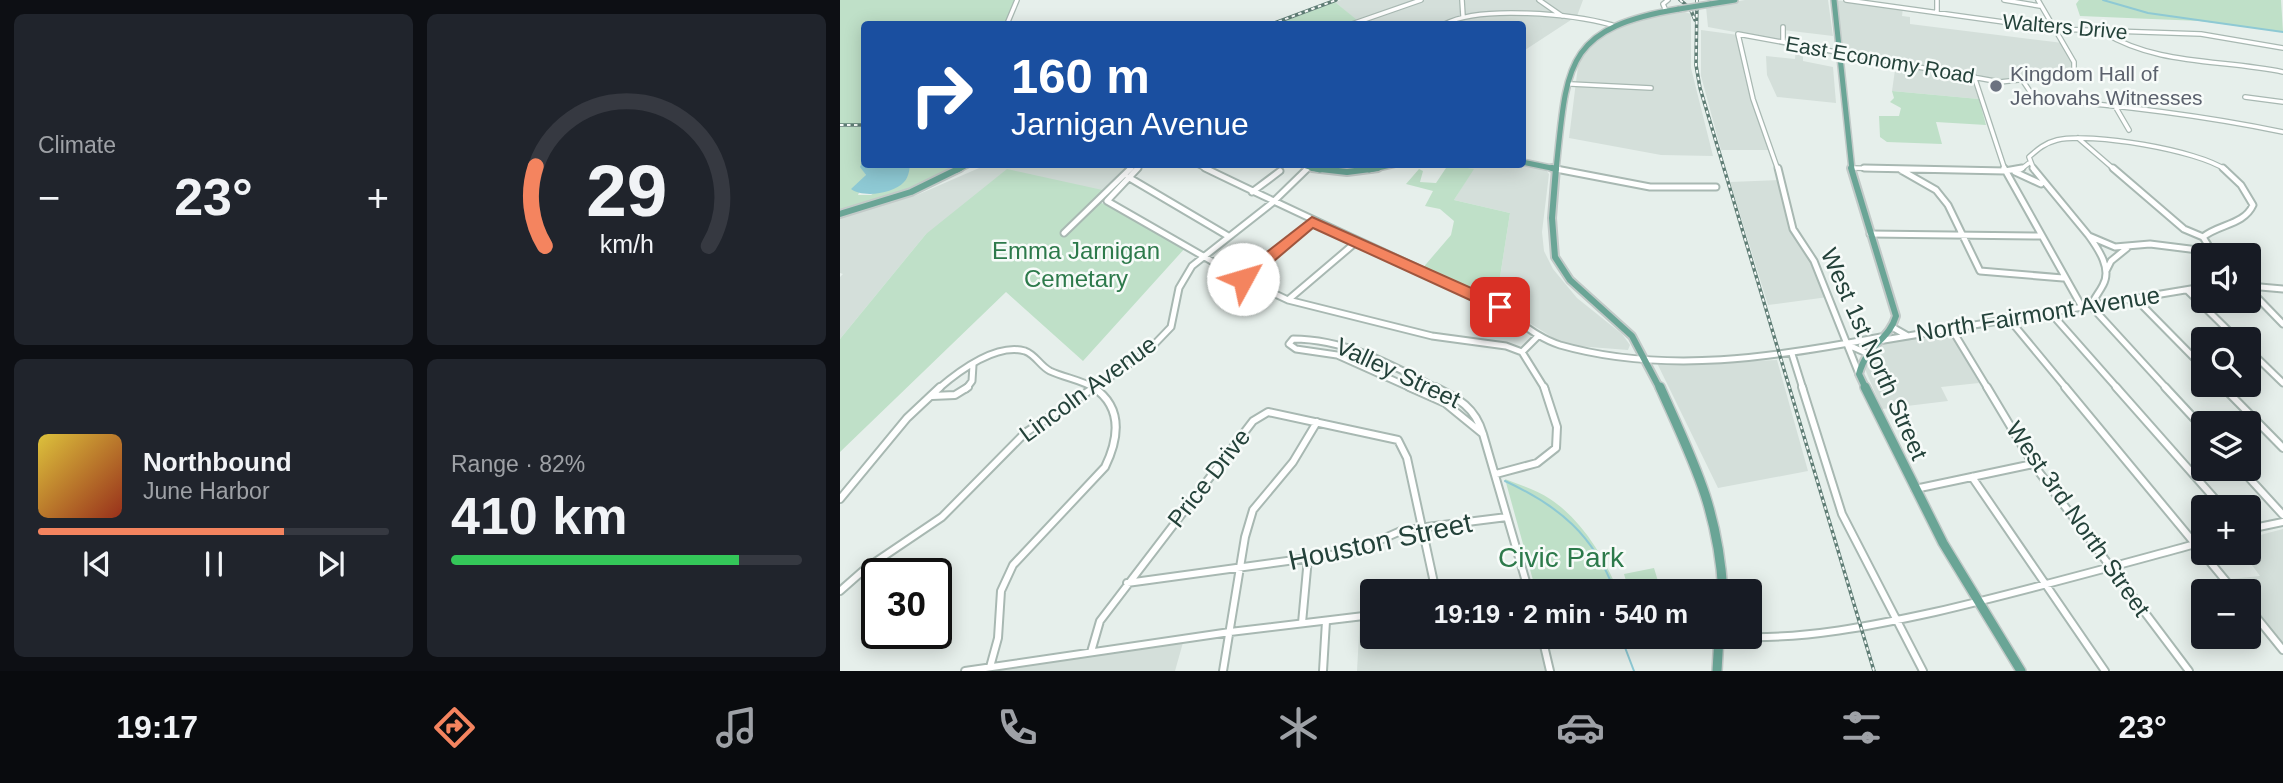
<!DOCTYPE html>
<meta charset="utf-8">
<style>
:root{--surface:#171b24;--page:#20242c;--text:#f1f3f6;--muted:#9ea1a6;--line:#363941;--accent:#f4845f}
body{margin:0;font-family:Helvetica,sans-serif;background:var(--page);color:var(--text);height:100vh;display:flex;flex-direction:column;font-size:26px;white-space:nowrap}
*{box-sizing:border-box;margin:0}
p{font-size:23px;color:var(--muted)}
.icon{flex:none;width:38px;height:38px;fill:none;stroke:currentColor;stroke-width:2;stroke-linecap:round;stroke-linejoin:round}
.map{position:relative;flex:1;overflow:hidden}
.panel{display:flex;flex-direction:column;gap:14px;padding:14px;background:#0d0f14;width:840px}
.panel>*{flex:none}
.guide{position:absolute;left:21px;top:21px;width:665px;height:147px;border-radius:7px;box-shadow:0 4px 18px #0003;background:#1a4fa0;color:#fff;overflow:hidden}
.controls{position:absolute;left:1351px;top:243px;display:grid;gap:14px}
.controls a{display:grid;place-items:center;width:70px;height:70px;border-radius:7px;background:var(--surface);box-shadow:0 4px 18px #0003;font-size:35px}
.speed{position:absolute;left:21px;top:558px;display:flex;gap:14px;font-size:35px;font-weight:700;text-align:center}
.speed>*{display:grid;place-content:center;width:91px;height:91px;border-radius:50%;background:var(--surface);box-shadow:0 4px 18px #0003;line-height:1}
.speed .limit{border:4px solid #111;border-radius:10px;background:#fff;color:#111}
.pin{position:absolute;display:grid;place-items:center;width:60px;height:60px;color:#fff;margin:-30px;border-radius:14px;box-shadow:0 4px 10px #0006}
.me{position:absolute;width:77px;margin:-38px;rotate:51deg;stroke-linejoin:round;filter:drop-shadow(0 0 5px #0008)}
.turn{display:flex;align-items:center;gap:24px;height:147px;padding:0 35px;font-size:32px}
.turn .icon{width:91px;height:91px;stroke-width:2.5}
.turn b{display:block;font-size:49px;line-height:60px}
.big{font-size:52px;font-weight:700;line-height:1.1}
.panel .tile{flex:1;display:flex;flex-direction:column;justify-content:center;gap:10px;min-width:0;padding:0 24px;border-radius:10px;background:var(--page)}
.panel .dial{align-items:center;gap:0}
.dial svg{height:182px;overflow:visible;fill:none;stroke:var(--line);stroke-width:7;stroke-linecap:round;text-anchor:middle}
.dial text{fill:var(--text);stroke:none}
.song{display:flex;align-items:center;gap:21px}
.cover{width:84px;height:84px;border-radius:10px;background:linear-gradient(135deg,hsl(50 70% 55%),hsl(10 70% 35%))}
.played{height:7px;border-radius:4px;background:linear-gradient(90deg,var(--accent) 70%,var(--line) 70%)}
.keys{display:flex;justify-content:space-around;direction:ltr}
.heat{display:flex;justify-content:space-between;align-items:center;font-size:38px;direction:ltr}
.charge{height:10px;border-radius:5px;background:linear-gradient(90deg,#34c759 82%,var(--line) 0)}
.panel .tiles{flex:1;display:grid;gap:14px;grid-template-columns:repeat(2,1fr)}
.trip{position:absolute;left:520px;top:579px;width:402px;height:70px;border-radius:7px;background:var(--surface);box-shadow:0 4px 18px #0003;font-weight:700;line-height:70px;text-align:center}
.tab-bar{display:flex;height:112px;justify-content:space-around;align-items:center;background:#090b0e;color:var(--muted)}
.tab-bar .icon{width:49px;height:49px}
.tab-bar .current{color:var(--accent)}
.tab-bar b{font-size:32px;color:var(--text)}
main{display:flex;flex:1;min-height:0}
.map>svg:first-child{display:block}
</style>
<main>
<section class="panel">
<div class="tiles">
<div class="tile"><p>Climate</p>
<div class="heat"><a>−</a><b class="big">23°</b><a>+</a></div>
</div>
<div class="tile dial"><svg viewBox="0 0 100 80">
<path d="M14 69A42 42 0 1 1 86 69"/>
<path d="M14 69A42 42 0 0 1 10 34" stroke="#f4845f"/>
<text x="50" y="56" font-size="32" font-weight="700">29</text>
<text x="50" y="72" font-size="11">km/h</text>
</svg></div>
<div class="tile">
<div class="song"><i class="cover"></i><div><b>Northbound</b><p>June Harbor</p></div></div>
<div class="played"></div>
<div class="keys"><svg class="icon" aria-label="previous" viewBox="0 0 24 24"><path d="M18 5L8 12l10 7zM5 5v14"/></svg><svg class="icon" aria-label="pause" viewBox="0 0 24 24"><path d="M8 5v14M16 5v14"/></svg><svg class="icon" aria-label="next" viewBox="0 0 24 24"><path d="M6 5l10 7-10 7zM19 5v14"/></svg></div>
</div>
<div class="tile"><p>Range · 82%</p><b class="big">410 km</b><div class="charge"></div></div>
</div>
</section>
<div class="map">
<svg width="1443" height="671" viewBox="0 0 1443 671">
<rect width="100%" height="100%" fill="#e6efeb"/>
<!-- built -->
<path fill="#d4dfda" d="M501 0H743L737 16 685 50 683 65 682 24H505L516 20 495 2Z
M905 0H988L993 36 943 30 942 41 868 27 866 7Z
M994 0 1063 8 1062 16 1070 17V24L1223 43 1236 72 1229 76 1167 82 1000 51Z
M842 11 851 14V68L873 156 821 155 729 138 738 66 746 48 782 23Z
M861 30 898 35 905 78 931 150H881L861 76Z
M956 45 963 46V61L993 67 996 103 937 97 927 75 926 56 955 59Z
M1056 63 1131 78 1139 99 1052 91Z
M684 164 706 170 709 174 702 232 704 251 713 269 737 298 782 334 790 345 788 350 737 346 715 339 653 300 660 277 670 213 614 200 633 169 611 165Z
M146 165H296L267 191 86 234 0 339V277L3 274 0 273V218L77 195Z
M941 180 953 229 974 261 988 297 928 305 890 182Z
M1109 330 1139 383 1101 387 1108 401 1042 409 1025 369V362L1040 342Z
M937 360 968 471 878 488 816 361 867 363Z
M1443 529V642L1409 600V592L1401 591 1391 579 1420 576 1403 553H1409V538Z
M532 615V637H702L710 671H517L520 617Z
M344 639 335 671H125Z"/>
<!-- green -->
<path fill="#bfe0c8" d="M0 0H177L167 24H24V124H0Z
M1239 0H1441L1443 32 1360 21 1240 16 1236 4Z
M495 2 517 20 505 24H437Z
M1052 91 1139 99 1146 125 1096 122 1102 144 1047 142 1040 137 1039 116H1059L1061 108 1050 102 1054 98Z
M0 127H24V158L21 167 26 175 18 195H31L74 165H126L89 182 0 210Z
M608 165 634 169 614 200 670 213 660 277 653 300 581 270 611 235 614 221 600 209 585 206 593 191 566 184 579 169 583 171 580 182 596 183Z
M167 169 267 191 258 201 346 247 243 361 166 292 0 452V339L86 234Z
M665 479C680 485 697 490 710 499 741 519 765 558 778 591H696Z
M814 568 821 591H789L784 574Z"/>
<!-- water -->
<path fill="#8ec9d4" d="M24 158V164L74 165 70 166C69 172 68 178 64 182 53 194 23 198 11 189L26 175 20 167Z"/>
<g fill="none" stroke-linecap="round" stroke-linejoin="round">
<!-- stream -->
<path stroke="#8ec9d4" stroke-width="2" d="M1263 0 1308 13 1443 32
M665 481C719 506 754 535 775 592
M781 637 794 671"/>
<defs>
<path id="minor-far2" d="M622 0 623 16
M699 0 722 16
M1006 0 1214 29 1361 34 1443 48
M1097 0V12
M1164 0 1200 6
M826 11 823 4 828 0
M167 24 177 0
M512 24 581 0
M605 24C640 5 733 14 772 25
M943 27V42
M1263 32C1318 66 1381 59 1443 72
M1134 76 1165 170
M1183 81 1195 99C1278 105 1361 115 1443 132
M731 84 811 88
M1405 97 1443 102
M1275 106 1289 130
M1238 138 1275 170
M356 164 368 170
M1011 168 1113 170
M716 169 721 170
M289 170 295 164
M296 170 302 164
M466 170 472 164
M938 170 913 99 898 34 1160 82 1234 74V62L1198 0
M1180 170 1189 163
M1194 170 1189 157C1198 149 1205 143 1217 140 1250 132 1358 150 1386 170"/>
<path id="minor-far1" d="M298 168 267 201 403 279 448 300 592 336 666 346 682 352 698 336
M365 168C457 213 551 255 643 299 671 312 691 336 720 345 825 375 937 357 1041 337
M938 168 953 229 974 261 1019 374
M1024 168 1165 171 1182 168
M1164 168 1242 307
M1193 168 1249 236
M1273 168 1344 229 1363 237
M716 169 810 187H876
M1061 170 1096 190 1108 205 1140 271 1223 278
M1175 172 1201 184
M288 177 388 236
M412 192 440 171
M224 233 291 168
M1030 234 1201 236
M1249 236 1275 247 1310 244 1366 251 1368 245 1363 237C1379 224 1404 225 1413 205L1401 185 1383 168
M1249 236C1259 250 1272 269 1263 285 1259 293 1254 298 1251 306
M1266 271 1271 261 1287 248
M403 279 472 222
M1409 286 1443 289
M1409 289 1443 324
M1347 290 1398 340
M1296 299 1363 367
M448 300 515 243
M1251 306 1327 389
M1210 312 1278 389
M1169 319 1227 389
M1052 327 1066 335
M1111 328 1148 389
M1038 341 1363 287
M1006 344 1024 352
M1409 350 1443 383
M682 352 705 389
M952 354 963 389
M1381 385 1385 389
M98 389C119 371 156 343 185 351 196 355 200 366 210 371 225 378 242 380 256 389
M126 389 132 381 133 365
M252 389 306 353 331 327 339 288 352 266 432 203 468 168
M573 389 497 355 456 349 449 344 453 339C506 339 552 365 598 389"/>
<path id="minor" d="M569 387 605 403 643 434
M595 387C619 399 635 407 643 434
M962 387 1002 514 1083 671
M1147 387 1193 464 1349 671
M1225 387 1395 592
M1276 387 1383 508
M1325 387 1363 428
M1383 387 1443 448
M92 396 115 395 128 387
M643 434 689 592
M1401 469 1443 515
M656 474 697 463 716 448 717 427 704 387
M1132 477 1265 671
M1075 489 1193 464
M0 499 67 418 100 387
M1409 529 1443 522
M287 583 513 552 563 530 667 517
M0 591 25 569 102 517 185 433 255 387
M1409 608 1443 650
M462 623 468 558
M702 637 710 671
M901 637C967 639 1031 626 1095 612 1185 591 1274 566 1363 542
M251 652 260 621 413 421 428 412 558 440 567 458 596 592
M150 667 158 638 161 591 173 565 265 467C279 438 283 407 253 387
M125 671 390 632 532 615
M383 671 405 537 413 510 453 462 477 422
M483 671 486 621"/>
<path id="major-far2" d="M994 0 1012 170
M870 4 895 0
M682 162 716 169
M460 164 480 170
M117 170 129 164
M529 170 555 164
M716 170C727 65 724 28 839 9"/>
<path id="major-far1" d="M472 168 507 172 538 168
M712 168 716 169
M716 168 712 218 715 257 730 280 792 336 820 389
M1011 168 1056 316C1049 340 1027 344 1019 374L1026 389
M0 214 71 192 120 168"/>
<path id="major" d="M820 387C853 461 878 508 883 592
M1025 387 1103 543 1181 671
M877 671 879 637"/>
</defs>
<!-- minor-far2 casing -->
<use href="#minor-far2" stroke="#a8b8b2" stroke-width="6"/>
<!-- minor-far1 casing -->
<use href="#minor-far1" stroke="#a8b8b2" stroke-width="9"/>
<!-- minor casing -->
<use href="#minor" stroke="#a8b8b2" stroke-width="10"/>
<!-- major-far2 casing -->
<use href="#major-far2" stroke="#c2cac8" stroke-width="8"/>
<!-- major-far1 casing -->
<use href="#major-far1" stroke="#c2cac8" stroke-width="10"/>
<!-- major casing -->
<use href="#major" stroke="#c2cac8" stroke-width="12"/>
<!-- minor-far2 -->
<use href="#minor-far2" stroke="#fff" stroke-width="3.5"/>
<!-- minor-far1 -->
<use href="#minor-far1" stroke="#fff" stroke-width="5"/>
<!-- minor -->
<use href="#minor" stroke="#fff" stroke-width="6"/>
<!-- major-far2 -->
<use href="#major-far2" stroke="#6aa596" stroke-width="5"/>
<!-- major-far1 -->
<use href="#major-far1" stroke="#6aa596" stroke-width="6"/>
<!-- major -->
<use href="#major" stroke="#6aa596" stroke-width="9"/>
<defs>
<path id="rail" d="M840 0 850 8 855 20
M857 0 856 65 860 88 1034 671
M432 24 496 0
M0 125H24"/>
</defs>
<!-- rail casing -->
<use href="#rail" stroke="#5f7d75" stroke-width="3.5"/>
<!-- rail -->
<use href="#rail" stroke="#f7fbf9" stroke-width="2" stroke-dasharray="3.5" stroke-linecap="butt"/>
<defs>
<path id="major-bridge" d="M839 9 870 4"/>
</defs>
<!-- major-bridge casing -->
<use href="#major-bridge" stroke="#c2cac8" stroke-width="8" stroke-linecap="butt"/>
<!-- major-bridge -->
<use href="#major-bridge" stroke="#6aa596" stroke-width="5"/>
</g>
<!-- route -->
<path fill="#f4845f" stroke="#9f563e" stroke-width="2" d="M472 217 665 303 668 307 660 313 654 311 473 228 408 283H397V275Z"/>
<!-- markers -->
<circle fill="#6b7280" stroke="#f7fbf9" stroke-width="2.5" cx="1156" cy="86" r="7"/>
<g text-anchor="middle" stroke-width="5" stroke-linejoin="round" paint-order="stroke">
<!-- far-street labels -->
<g font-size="21" fill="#24423a" stroke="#f7fbf9">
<text transform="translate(1225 27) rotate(5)" y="7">Walters Drive</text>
<text transform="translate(1040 60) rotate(10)" y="7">East Economy Road</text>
</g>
<!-- far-worship labels -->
<g font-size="21" fill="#5b616d" stroke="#f7fbf9" text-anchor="start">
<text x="1170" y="81">Kingdom Hall of<tspan x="1170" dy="24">Jehovahs Witnesses</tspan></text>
</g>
<!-- park labels -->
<g font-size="24" fill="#2d7a4b" stroke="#f7fbf9">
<text x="236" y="259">Emma Jarnigan<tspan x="236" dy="28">Cemetary</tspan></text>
</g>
<!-- street labels -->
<g font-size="24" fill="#24423a" stroke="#f7fbf9">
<text transform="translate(1198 314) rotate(-9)" y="8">North Fairmont Avenue</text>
<text transform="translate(1034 354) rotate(66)" y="8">West 1st North Street</text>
<text transform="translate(558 373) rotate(25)" y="8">Valley Street</text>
<text transform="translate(248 389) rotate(-36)" y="8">Lincoln Avenue</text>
<text transform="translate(369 478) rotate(-52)" y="8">Price Drive</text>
<text transform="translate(1238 519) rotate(55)" y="8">West 3rd North Street</text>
</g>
<!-- near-street labels -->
<g font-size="28" fill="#24423a" stroke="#f7fbf9">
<text transform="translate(540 541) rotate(-12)" y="10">Houston Street</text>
</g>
<!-- near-park labels -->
<g font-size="28" fill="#2d7a4b" stroke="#f7fbf9">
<text x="721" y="567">Civic Park</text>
</g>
</g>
</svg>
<div class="controls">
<a><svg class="icon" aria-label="sound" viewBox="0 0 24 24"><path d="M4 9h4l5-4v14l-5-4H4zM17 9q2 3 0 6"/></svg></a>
<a><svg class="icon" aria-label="search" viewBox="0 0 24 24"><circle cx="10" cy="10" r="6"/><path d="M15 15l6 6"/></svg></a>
<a><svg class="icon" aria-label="layers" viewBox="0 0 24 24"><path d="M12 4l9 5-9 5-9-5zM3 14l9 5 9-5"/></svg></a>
<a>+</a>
<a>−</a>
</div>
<div class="speed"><div class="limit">30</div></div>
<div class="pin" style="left:660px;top:307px;background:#d93025"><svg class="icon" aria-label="arrive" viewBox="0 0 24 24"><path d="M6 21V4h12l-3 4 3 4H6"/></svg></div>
<svg class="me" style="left:403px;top:279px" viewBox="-20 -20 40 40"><circle r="19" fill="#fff"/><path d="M0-13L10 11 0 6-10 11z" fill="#f4845f"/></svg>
<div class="trip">19:19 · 2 min · 540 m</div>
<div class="guide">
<div class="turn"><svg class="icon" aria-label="right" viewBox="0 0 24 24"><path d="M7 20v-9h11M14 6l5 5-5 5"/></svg><div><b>160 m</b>Jarnigan Avenue</div></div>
</div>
</div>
</main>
<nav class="tab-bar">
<b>19:17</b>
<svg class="icon current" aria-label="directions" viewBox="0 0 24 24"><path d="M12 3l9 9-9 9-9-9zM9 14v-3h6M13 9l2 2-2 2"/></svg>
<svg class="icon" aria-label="music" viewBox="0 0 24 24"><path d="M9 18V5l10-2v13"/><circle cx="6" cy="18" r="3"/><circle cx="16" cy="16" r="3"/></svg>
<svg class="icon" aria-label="phone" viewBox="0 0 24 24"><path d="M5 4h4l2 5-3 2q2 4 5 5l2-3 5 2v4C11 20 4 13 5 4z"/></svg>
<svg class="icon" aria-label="climate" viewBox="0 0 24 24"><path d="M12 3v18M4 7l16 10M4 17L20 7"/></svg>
<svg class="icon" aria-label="car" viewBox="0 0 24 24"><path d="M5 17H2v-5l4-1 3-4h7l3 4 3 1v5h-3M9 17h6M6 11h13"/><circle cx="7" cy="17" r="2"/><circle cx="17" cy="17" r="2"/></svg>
<svg class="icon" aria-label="filters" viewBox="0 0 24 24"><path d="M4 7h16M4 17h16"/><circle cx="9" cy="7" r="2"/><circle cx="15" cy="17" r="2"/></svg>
<b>23°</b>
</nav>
